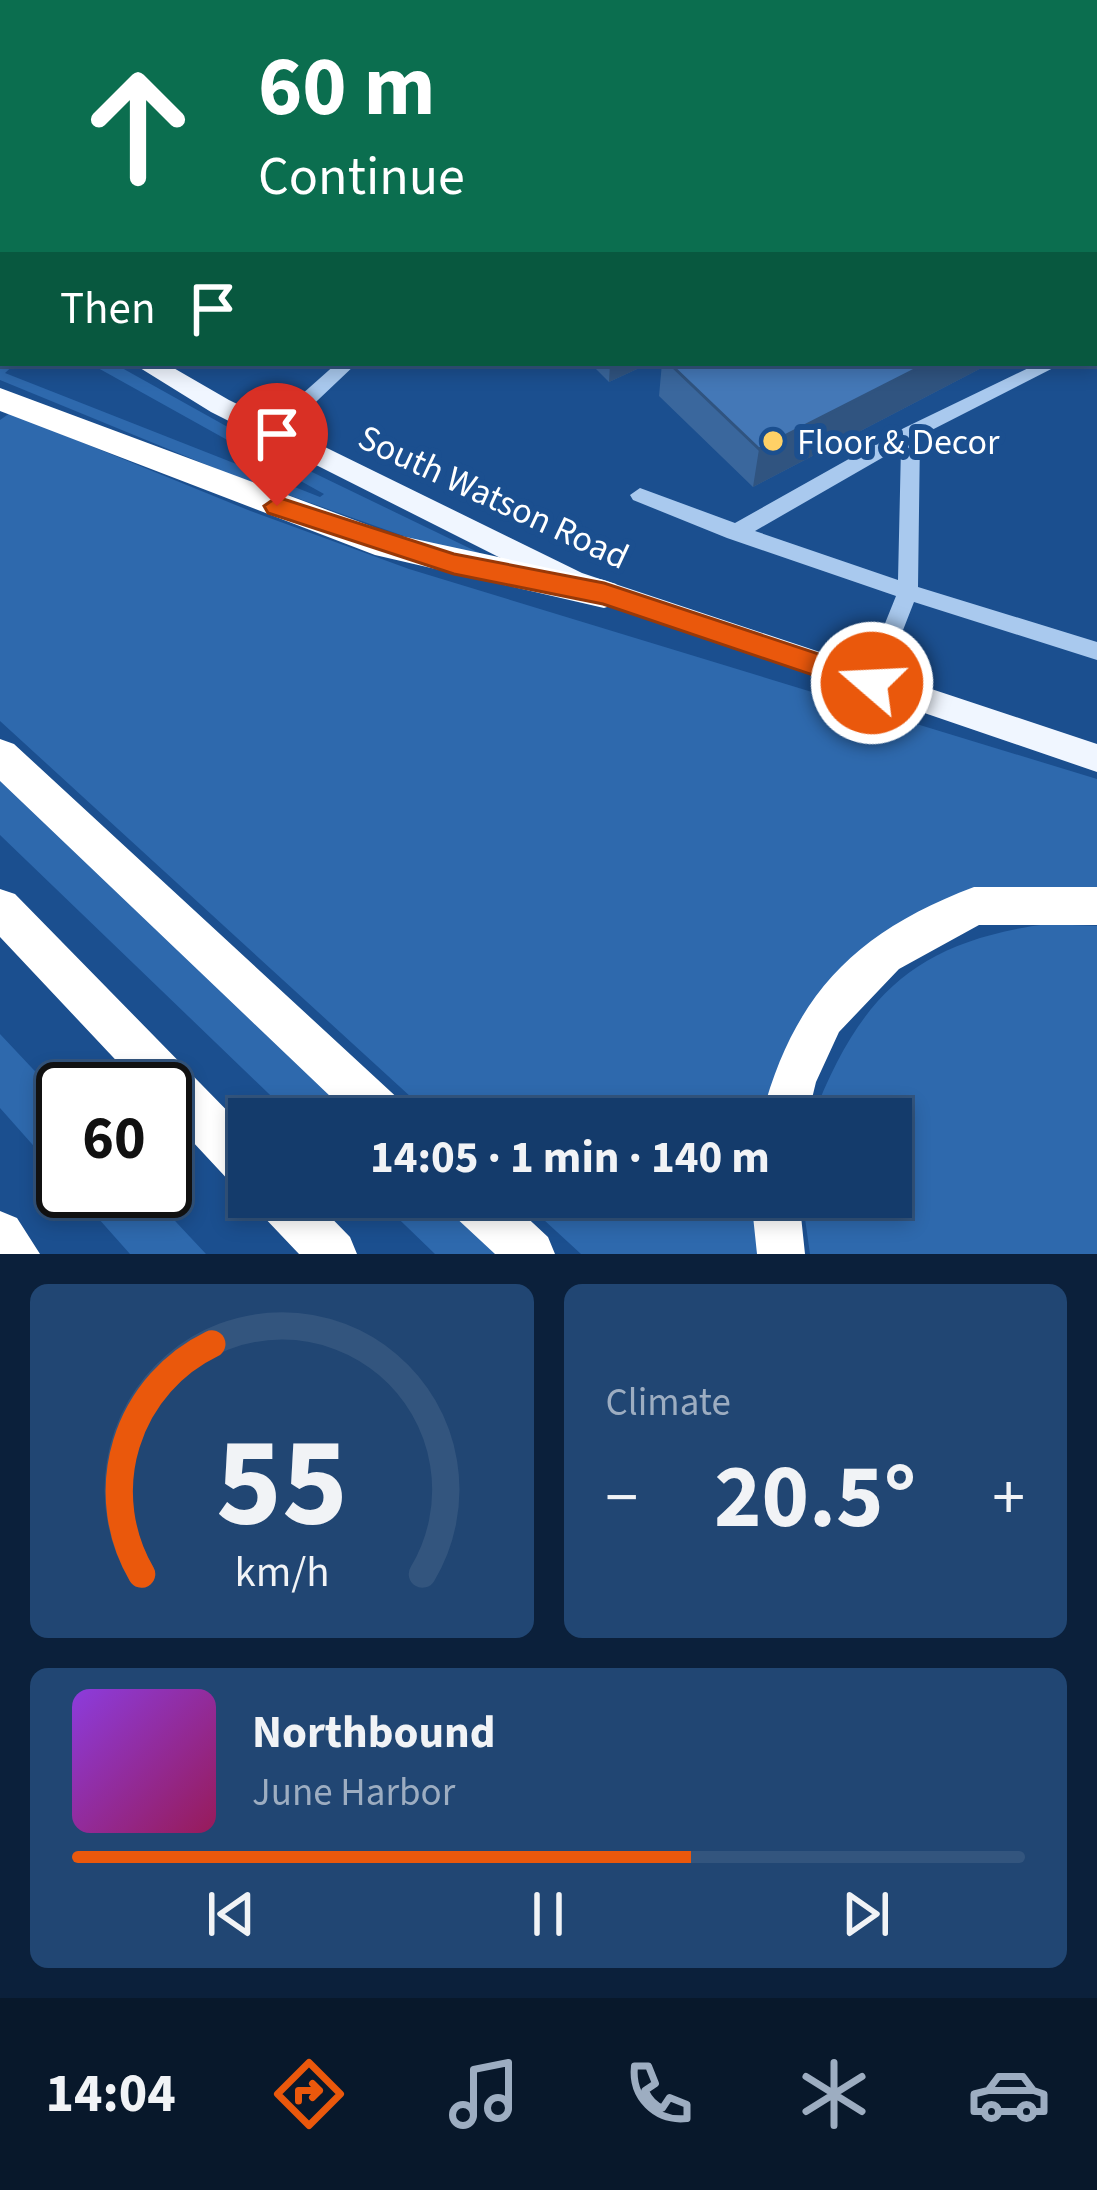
<!DOCTYPE html>
<meta charset="utf-8">
<style>
:root{--surface:#143b6b;--page:#214673;--text:#f1f3f6;--muted:#9dadc1;--line:#33557e;--accent:#ea580c}
body{margin:0;font-family:"Source Sans 3",sans-serif;background:var(--page);color:var(--text);height:100vh;display:flex;flex-direction:column;font-size:45px;white-space:nowrap}
*{box-sizing:border-box;margin:0}
p{font-size:39px;color:var(--muted)}
.icon{flex:none;width:66px;height:66px;fill:none;stroke:currentColor;stroke-width:2;stroke-linecap:round;stroke-linejoin:round}
.map{position:relative;height:1254px;overflow:hidden}
.drawer{display:flex;flex-direction:column;gap:30px;padding:30px;background:#0b203b;flex:1}
.drawer>*{flex:none}
.hud{position:absolute;left:0px;top:0px;width:1098px;height:366px;box-shadow:0 6px 18px #0003,0 0 0 3px var(--line);background:#0b6e4f;color:#fff;overflow:hidden}
.speed{position:absolute;left:36px;top:1062px;display:flex;gap:24px;font-size:60px;font-weight:700;text-align:center}
.speed>*{display:grid;place-content:center;width:156px;height:156px;border-radius:50%;background:var(--surface);box-shadow:0 6px 18px #0003,0 0 0 3px var(--line);line-height:1}
.speed .limit{border:6px solid #111;border-radius:18px;background:#fff;color:#111}
.pin{position:absolute;display:grid;place-items:center;width:102px;height:102px;color:#fff;margin:-123px -51px;border-radius:50% 50% 50% 0;rotate:-45deg;box-shadow:0 0 12px #0007}
.pin .icon{rotate:45deg}
.me{position:absolute;width:132px;margin:-66px;rotate:289deg;stroke-linejoin:round;filter:drop-shadow(0 0 9px #0008)}
.turn{display:flex;align-items:center;gap:42px;height:252px;padding:0 60px;font-size:54px}
.turn .icon{width:156px;height:156px;stroke-width:2.5}
.turn b{display:block;font-size:84px;line-height:102px}
.then{display:flex;align-items:center;height:114px;padding:0 60px;background:#0003;gap:24px;font-size:45px}
.big{font-size:90px;font-weight:700;line-height:1.1}
.drawer .card{flex:1;display:flex;flex-direction:column;justify-content:center;gap:18px;min-width:0;padding:0 42px;border-radius:18px;background:var(--page)}
.drawer .dial{align-items:center;gap:0}
.dial svg{height:312px;overflow:visible;fill:none;stroke:var(--line);stroke-width:7;stroke-linecap:round;text-anchor:middle}
.dial text{fill:var(--text);stroke:none}
.song{display:flex;align-items:center;gap:36px}
.cover{width:144px;height:144px;border-radius:18px;background:linear-gradient(135deg,hsl(270 70% 55%),hsl(330 70% 35%))}
.played{height:12px;border-radius:6px;background:linear-gradient(90deg,var(--accent) 65%,var(--line) 65%)}
.keys{display:flex;justify-content:space-around;direction:ltr}
.heat{display:flex;justify-content:space-between;align-items:center;font-size:66px;direction:ltr}
.drawer .tiles{flex:1;display:grid;gap:30px;grid-template-columns:1fr 1fr}
.card:last-child{grid-column:span 2}
.trip{position:absolute;left:228px;top:1098px;width:684px;height:120px;border-radius:0px;background:var(--surface);box-shadow:0 6px 18px #0003,0 0 0 3px var(--line);font-weight:700;line-height:120px;text-align:center}
.menu{display:flex;height:192px;justify-content:space-around;align-items:center;background:#08182b;color:var(--muted)}
.menu .icon{width:84px;height:84px}
.menu .selected{color:var(--accent)}
.menu b{font-size:54px;color:var(--text)}
.map>svg:first-child{display:block}
</style>
<div class="map">
<svg width="1097" height="1254" viewBox="0 0 1097 1254">
<rect width="100%" height="100%" fill="#1b4f8f"/>
<!-- green -->
<path fill="#2e69ad" d="M0 293 3 363H16L5 373 320 497 324 494 89 363H113L285 459 494 560 477 562 229 474 0 380Z
M10 413 248 510 409 569 1097 779V891L919 914 767 1119H435L0 721V420Z
M0 776 358 1119H295L0 835Z
M1047 924 1097 926V1254H810L802 1197H891V1119H812C859 997 913 942 1047 924Z
M0 1034 63 1101V1179L0 1108Z
M74 1191H147L206 1254H130Z
M376 1197H440L499 1254H435Z
M519 1197H759L763 1254H581Z"/>
<g fill="none" stroke-linecap="round" stroke-linejoin="round">
<!-- minor -->
<path fill="#a9c9ee" fill-rule="evenodd" d="M452 0H469L472 3H455Z
M546 0H563L544 3Z
M1095 14H1097L1095 23Z
M0 92H3V102H0Z
M1095 139 1097 140V150L1095 149Z
M1097 336V348L1095 349V337Z
M337 363H357L279 437H265L263 432 265 427Z
M1039 363H1063L920 436 918 587 1097 642V660L914 602 880 689H864L861 683 896 596 727 538 633 500 630 495 640 488 735 523 904 428ZM901 447 898 580 755 531Z"/>
<!-- major -->
<path fill="#f0f6ff" fill-rule="evenodd" d="M0 261 3 262V279L0 278Z
M132 363H165L229 400 582 573 1097 744V772L562 589 211 412Z"/>
<!-- highway -->
<path fill="#fff" fill-rule="evenodd" d="M0 388 392 534 604 580 616 584 622 594 616 604 604 608 375 555 0 411Z
M0 739 14 744 403 1103 410 1119H354L0 781Z
M974 887H1097V925H979L899 969 839 1032 816 1082 807 1119H761C793 995 855 932 974 887Z
M0 889 15 894 249 1133V1191L232 1184 165 1112V1089H143L0 937Z
M254 1197H311L350 1237 357 1254H299L261 1214Z
M445 1197H505L548 1237 555 1254H495L452 1214Z
M751 1197H799L805 1254H757Z
M0 1211 17 1218 40 1254H0Z"/>
</g>
<!-- wall -->
<path fill="#3a679d" d="M1097 39V133L1095 132V40Z
M590 363H650L609 382Z
M662 363H991L753 487 659 396Z"/>
<!-- shaded-wall -->
<path fill="#305480" d="M65 0H157L150 3H59Z
M3 29V74L0 75V30Z
M1097 277V308L1095 309V278Z
M610 363H650L609 382Z
M928 363H991L753 487 759 449Z"/>
<!-- building -->
<path fill="#4478b7" stroke="#305480" stroke-width="3" d="M0 0H65L59 3H3V29L0 30Z
M1097 56V98L1095 97V58Z
M1097 175V209L1095 207V176Z
M1095 207 1097 209V277L1095 278Z
M669 363H928L759 449Z"/>
<!-- route -->
<path fill="#ea580c" stroke="#983908" stroke-width="3" d="M277 497 454 554 604 583 882 675 886 683 882 692 872 695 603 604 454 574 268 513 264 506Z"/>
<!-- markers -->
<circle fill="#ffd166" stroke="#1b4f8f" stroke-width="4.5" cx="773" cy="441" r="12"/>
<g text-anchor="middle" stroke-width="12" stroke-linejoin="round" paint-order="stroke">
<!-- poi labels -->
<g font-size="36" fill="#fff" stroke="#1b4f8f" text-anchor="start">
<text x="797" y="454">Floor &amp; Decor</text>
</g>
<!-- street labels -->
<g font-size="36" fill="#fff" stroke="#1b4f8f">
<text transform="translate(494 496) rotate(25)" y="13">South Watson Road</text>
</g>
</g>
</svg>
<div class="speed"><div class="limit">60</div></div>
<div class="pin" style="left:277px;top:506px;background:#d93025"><svg class="icon" aria-label="arrive" viewBox="0 0 24 24"><path d="M6 21V4h12l-3 4 3 4H6"/></svg></div>
<svg class="me" style="left:872px;top:683px" viewBox="-20 -20 40 40"><circle r="17" fill="#ea580c" stroke="#fff" stroke-width="3"/><path d="M0-11L8 9 0 5-8 9z" fill="#fff"/></svg>
<div class="trip">14:05 · 1 min · 140 m</div>
<div class="hud">
<div class="turn"><svg class="icon" aria-label="ahead" viewBox="0 0 24 24"><path d="M12 20V5M6 11l6-6 6 6"/></svg><div><b>60 m</b>Continue</div></div>
<div class="then">Then<svg class="icon" aria-label="arrive" viewBox="0 0 24 24"><path d="M6 21V4h12l-3 4 3 4H6"/></svg></div>
</div>
</div>
<section class="drawer">
<div class="tiles">
<div class="card dial"><svg viewBox="0 0 100 80">
<path d="M14 69A42 42 0 1 1 86 69"/>
<path d="M14 69A42 42 0 0 1 32 10" stroke="#ea580c"/>
<text x="50" y="56" font-size="32" font-weight="700">55</text>
<text x="50" y="72" font-size="11">km/h</text>
</svg></div>
<div class="card"><p>Climate</p>
<div class="heat"><a>−</a><b class="big">20.5°</b><a>+</a></div>
</div>
<div class="card">
<div class="song"><i class="cover"></i><div><b>Northbound</b><p>June Harbor</p></div></div>
<div class="played"></div>
<div class="keys"><svg class="icon" aria-label="previous" viewBox="0 0 24 24"><path d="M18 5L8 12l10 7zM5 5v14"/></svg><svg class="icon" aria-label="pause" viewBox="0 0 24 24"><path d="M8 5v14M16 5v14"/></svg><svg class="icon" aria-label="next" viewBox="0 0 24 24"><path d="M6 5l10 7-10 7zM19 5v14"/></svg></div>
</div>
</div>
</section>
<nav class="menu">
<b>14:04</b>
<svg class="icon selected" aria-label="directions" viewBox="0 0 24 24"><path d="M12 3l9 9-9 9-9-9zM9 14v-3h6M13 9l2 2-2 2"/></svg>
<svg class="icon" aria-label="music" viewBox="0 0 24 24"><path d="M9 18V5l10-2v13"/><circle cx="6" cy="18" r="3"/><circle cx="16" cy="16" r="3"/></svg>
<svg class="icon" aria-label="phone" viewBox="0 0 24 24"><path d="M5 4h4l2 5-3 2q2 4 5 5l2-3 5 2v4C11 20 4 13 5 4z"/></svg>
<svg class="icon" aria-label="climate" viewBox="0 0 24 24"><path d="M12 3v18M4 7l16 10M4 17L20 7"/></svg>
<svg class="icon" aria-label="car" viewBox="0 0 24 24"><path d="M5 17H2v-5l4-1 3-4h7l3 4 3 1v5h-3M9 17h6M6 11h13"/><circle cx="7" cy="17" r="2"/><circle cx="17" cy="17" r="2"/></svg>
</nav>
